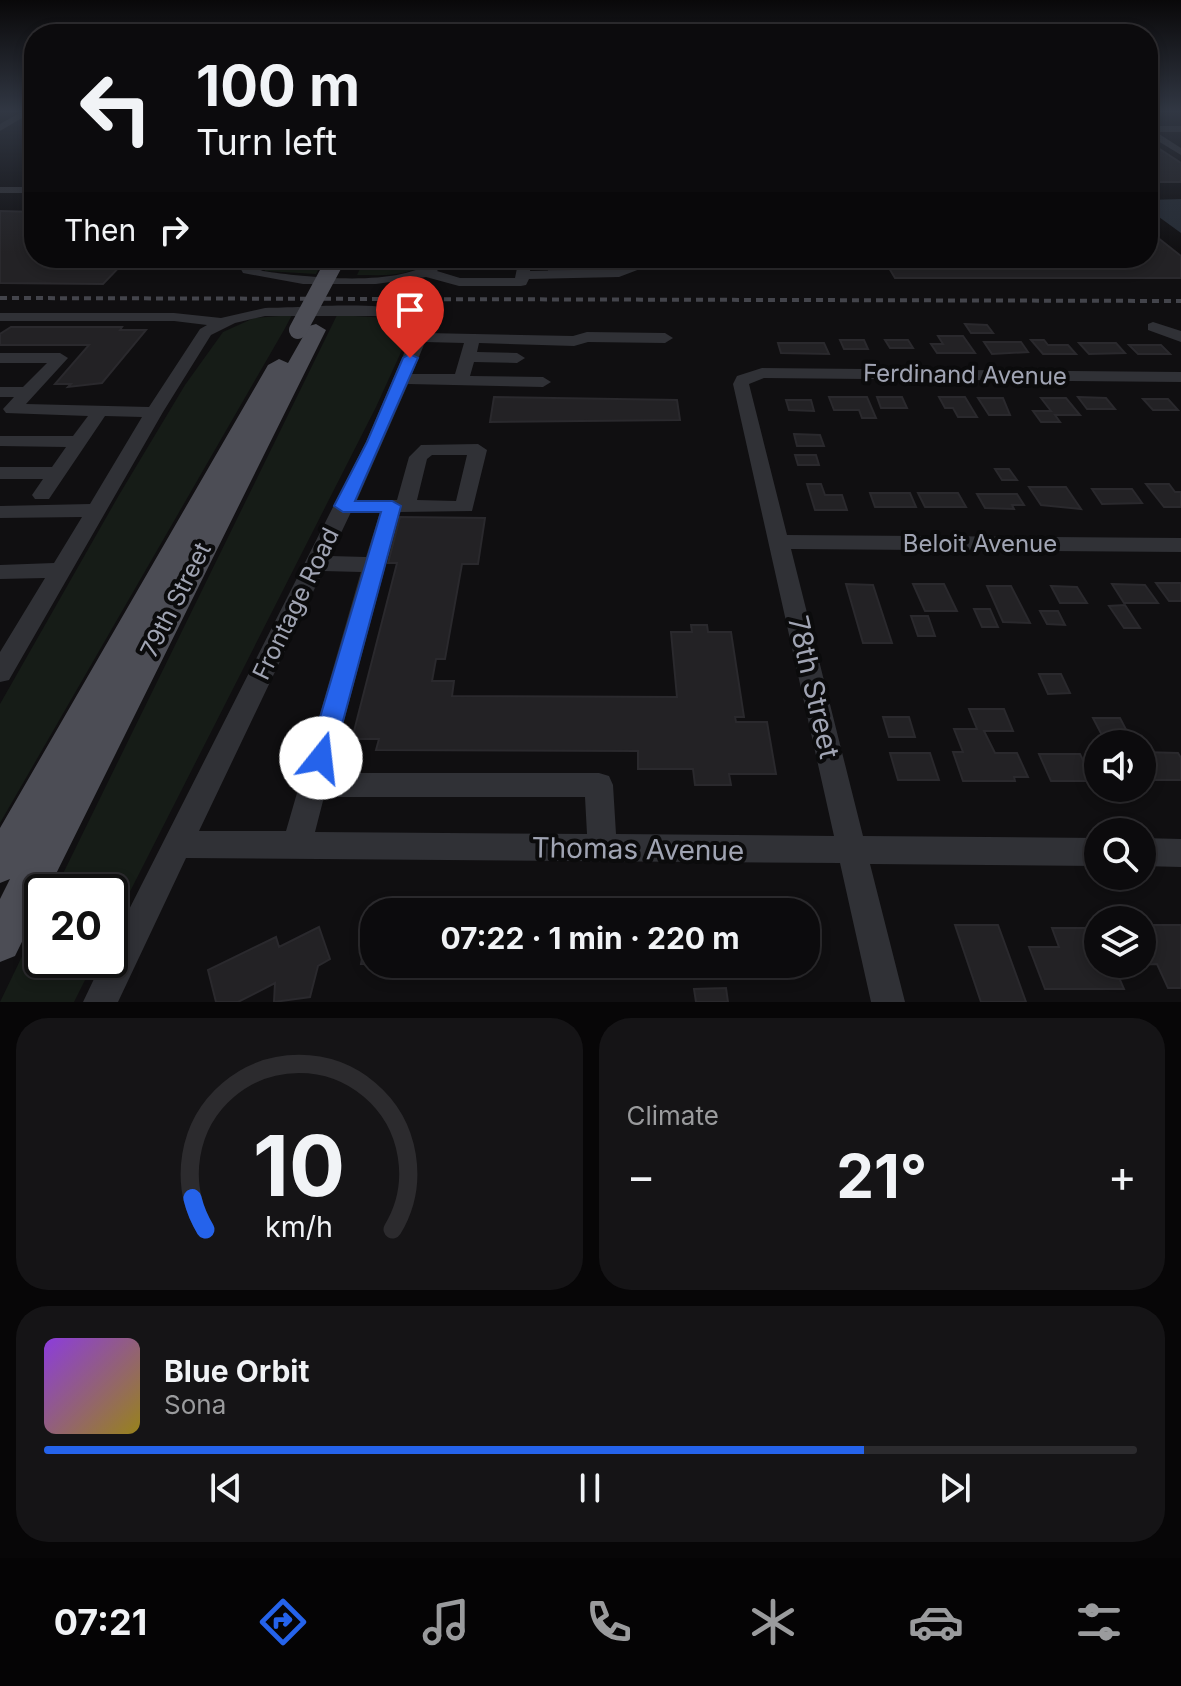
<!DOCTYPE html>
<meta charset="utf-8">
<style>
:root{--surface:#0c0b0d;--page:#151416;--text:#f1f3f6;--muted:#9a9b9d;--line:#2c2b2e;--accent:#2563eb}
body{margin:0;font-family:Inter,sans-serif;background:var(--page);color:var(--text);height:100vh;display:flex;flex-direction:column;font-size:30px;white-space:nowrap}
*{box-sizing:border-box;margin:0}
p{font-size:26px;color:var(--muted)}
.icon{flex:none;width:44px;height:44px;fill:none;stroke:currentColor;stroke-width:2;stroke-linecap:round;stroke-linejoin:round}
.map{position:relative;height:1002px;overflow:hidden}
.sheet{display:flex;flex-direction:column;gap:16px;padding:16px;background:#070607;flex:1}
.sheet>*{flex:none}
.top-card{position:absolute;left:24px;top:24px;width:1134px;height:244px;border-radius:32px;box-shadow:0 4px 12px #0003,0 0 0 2px var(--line);background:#0c0b0d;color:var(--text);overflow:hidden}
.controls{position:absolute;left:1084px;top:730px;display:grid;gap:16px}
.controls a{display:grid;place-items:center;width:72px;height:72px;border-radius:50%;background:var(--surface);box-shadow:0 4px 12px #0003,0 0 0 2px var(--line);font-size:40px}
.speed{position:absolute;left:24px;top:874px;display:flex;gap:16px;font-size:40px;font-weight:700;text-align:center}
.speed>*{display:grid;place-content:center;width:104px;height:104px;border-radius:50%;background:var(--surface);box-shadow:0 4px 12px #0003,0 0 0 2px var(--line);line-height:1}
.speed .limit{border:4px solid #111;border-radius:12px;background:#fff;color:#111}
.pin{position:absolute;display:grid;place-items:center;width:68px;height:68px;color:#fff;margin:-82px -34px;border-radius:50% 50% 50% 0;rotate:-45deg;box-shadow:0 0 8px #0007}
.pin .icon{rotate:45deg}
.me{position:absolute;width:88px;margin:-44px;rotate:16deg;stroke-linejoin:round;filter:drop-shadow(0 0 6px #0008)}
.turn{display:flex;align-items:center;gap:28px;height:168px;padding:0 40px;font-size:36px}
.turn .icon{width:104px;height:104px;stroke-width:2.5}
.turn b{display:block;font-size:56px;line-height:68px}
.then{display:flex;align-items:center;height:76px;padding:0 40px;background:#0003;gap:16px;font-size:30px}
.big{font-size:60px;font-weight:700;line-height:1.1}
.sheet .card{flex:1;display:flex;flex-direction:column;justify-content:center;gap:12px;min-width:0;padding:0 28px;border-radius:32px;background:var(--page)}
.sheet .dial{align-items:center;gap:0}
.dial svg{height:208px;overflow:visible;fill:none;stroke:var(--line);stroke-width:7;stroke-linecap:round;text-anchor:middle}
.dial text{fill:var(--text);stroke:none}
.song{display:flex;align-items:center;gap:24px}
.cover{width:96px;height:96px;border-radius:12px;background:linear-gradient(135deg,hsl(270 70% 55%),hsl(50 70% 35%))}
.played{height:8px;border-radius:4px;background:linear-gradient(90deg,var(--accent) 75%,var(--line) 75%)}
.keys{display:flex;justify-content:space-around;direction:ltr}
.heat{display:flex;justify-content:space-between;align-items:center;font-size:44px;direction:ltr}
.sheet .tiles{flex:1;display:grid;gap:16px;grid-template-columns:1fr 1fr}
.card:last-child{grid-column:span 2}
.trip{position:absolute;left:360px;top:898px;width:460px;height:80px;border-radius:32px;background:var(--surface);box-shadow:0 4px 12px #0003,0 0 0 2px var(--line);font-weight:700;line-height:80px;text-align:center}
.dock{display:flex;height:128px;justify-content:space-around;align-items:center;background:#050405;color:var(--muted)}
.dock .icon{width:56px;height:56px}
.dock .current{color:var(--accent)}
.dock b{font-size:36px;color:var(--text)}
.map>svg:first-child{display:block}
</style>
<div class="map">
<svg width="1181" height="1002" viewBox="0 0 1181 1002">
<rect width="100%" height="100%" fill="#100f11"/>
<!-- green -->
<path fill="#161c17" d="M325 258 316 274 265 271 260 259Z
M365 258H432C413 278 382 275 357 275Z
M292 315 284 330 0 823V704L119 495 185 385 223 332 254 318Z
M337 315 389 318 406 330 407 339 376 407 110 931V892H54Z
M42 915V960H95L74 1002H0Z"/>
<!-- water -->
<path fill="#262c35" d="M1181 199V233L1148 209V200Z"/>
<!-- building -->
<path fill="#232225" stroke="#2a292d" stroke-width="2" d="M1148 148H1158L1181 163V182H1148Z
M0 211 34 212V258H128L103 284 0 283Z
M1148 230 1181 256V278H895L883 258H1148Z
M550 258H619V270H549Z
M965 324 987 325 993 333H971Z
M11 327H122L120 330H146L102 383 68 387 71 384H55L89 345H0V334Z
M938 336H963L975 353H937L931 344H943Z
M840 340H864L868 349H844Z
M885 340H908L913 348H890Z
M1031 340H1044L1048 345H1068L1076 354H1043Z
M984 342H1021L1028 352 992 354Z
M778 343H824L829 354 781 353Z
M1079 343H1116L1125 353 1089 354Z
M1129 345H1161L1170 354H1138Z
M494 397 677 400 680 420 490 422Z
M829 397H867L876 418H862L859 410H834Z
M877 397H902L907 408H881Z
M939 397H965L977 417H958L953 408H945Z
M1078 397 1106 398 1115 409H1087Z
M978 398H1003L1010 415H989Z
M1041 398H1066L1080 415H1055L1060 422H1041L1033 411H1051Z
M1143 399H1168L1178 410H1153Z
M786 400H811L814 411 789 410Z
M794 434 820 435 824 446H797Z
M795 455H816L819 465H798Z
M995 469H1009L1017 480H1002Z
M807 484H821L825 495H842L847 510H815Z
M1146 484H1169L1175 492H1181V507H1164Z
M1029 487H1066L1081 509 1041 505Z
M1092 489H1132L1142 503 1102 504Z
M870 493H910L916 507H875Z
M918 493H958L966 507H925Z
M977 494H1017L1024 505H1012L1014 509 985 508Z
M400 517 485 518 478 564H462L445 659H436L432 681H454L452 696 677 697 671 632H692L691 625H707L708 632H731L744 717H735L736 722H767L776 774H729L731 785H695L693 769H638V751L376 750 379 739H352L397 563H388Z
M1156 583H1181V601H1169Z
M846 584 873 585 892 643H863Z
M913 584H944L957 611H925Z
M1112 584 1145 585 1158 603H1124Z
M987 586H1011L1030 623 1003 622Z
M1051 586 1077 587 1087 603H1060Z
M1125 605 1140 628H1124L1109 606Z
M974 609H990L998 627H982Z
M1040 611H1058L1065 625 1047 624Z
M911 616H928L935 636H918Z
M1039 674H1061L1070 693 1048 694Z
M969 709H1004L1013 731H984L995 753H1017L1028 777H1014L1015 781H963L953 752H963L954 729H977Z
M883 717H909L915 737H889Z
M1093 718H1120L1132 741H1105Z
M1142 752 1178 753 1181 758V780H1153L1142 760Z
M890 753H930L939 780H898Z
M1039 754H1080L1093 781H1051Z
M368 924H374V964L429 965 361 964Z
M955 925H998L1026 1002H981Z
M1142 925H1181V988H1168L1157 964 1137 965 1142 964Z
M319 927 330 959 318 966 310 997 274 1002 275 983 238 1002H216L208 970 276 937 279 947Z
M1052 928H1096L1098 964H1113L1124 989H1045L1029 947H1059Z
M806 941 811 967H755V964H806Z
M460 964H529V971H460Z
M555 964H624V971H555Z
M726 988 728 1002H696L694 989Z"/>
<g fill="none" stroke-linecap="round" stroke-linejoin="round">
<!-- minor -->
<path fill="#303136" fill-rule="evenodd" d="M21 112H32L0 131V124Z
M1148 126H1181V132H1156L1181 148V155L1148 135Z
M0 187H34V193H0Z
M198 258H223C209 267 152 275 138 266L145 262Z
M242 258H256L252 264 253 267 263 271C303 277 407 289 435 258H449L437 271 460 278H515L519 258H533L530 271 618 269 649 258H669L619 277 529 279 526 285 521 286H459L426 277 376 284H303L243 273 238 264Z
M265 308C300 308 373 301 404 311 415 314 423 322 426 333L573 336 587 332 665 333 673 338 665 343 588 342 574 346 479 343 477 352 517 353 525 358 517 363 474 362 470 376 543 377 551 382 543 387 408 384 357 500H397L409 457 421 445 478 444 487 450 472 511 400 512 330 773H599L609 776 613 785 616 834 834 836 733 384 737 376 762 368 1181 372V382L764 378 749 384 787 535 1181 538V552L791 549 863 836 1098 838V866L870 864 905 1002H871L840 863 186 858 118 1002H83L103 960H110V947L366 442 411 337 409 327 398 319 377 316H265L235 323 211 335 163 412 9 680 0 682V652L45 578 0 579V565L54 563 82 517 0 518V506L90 504 142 417 105 416 49 499H35L32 495 43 479H0V467H52L66 447 0 446V436H73L88 416 6 413 3 409 14 397H0V387H23L47 363H0V353H60L68 358 26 404 149 407 200 329 207 325 174 321H0V313H174L221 318ZM425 342 464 343 455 374H412ZM432 455H467L456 501 417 500 427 459ZM351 512H380L366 557 330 556ZM323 571 361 572 286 831H199ZM324 797H585L587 834 315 832Z
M1153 322 1181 331V342L1148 330V324Z
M1142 838 1181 839V867L1142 866Z"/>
<!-- major -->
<path fill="#4c4d55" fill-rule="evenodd" d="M343 258H361L356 265H344Z
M316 324 326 330 47 892H42V901L15 956 0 962V899L10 879 0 883V828L268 365 279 359 288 363 309 326Z"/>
<!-- rail -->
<path stroke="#43444b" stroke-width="4" stroke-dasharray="7 5" stroke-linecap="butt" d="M0 298 1181 301"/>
<!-- major-bridge -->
<path stroke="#4c4d55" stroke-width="18" d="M298 330 335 261"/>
</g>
<!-- sky -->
<linearGradient id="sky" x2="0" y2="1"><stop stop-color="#090809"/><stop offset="0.44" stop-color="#313743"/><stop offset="1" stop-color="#313743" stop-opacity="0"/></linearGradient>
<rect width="1181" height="253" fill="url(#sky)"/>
<!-- route -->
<path fill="#2563eb" stroke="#184099" stroke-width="2" d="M410 354 418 358 355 501H392L401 506 333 758 329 765 321 768 312 765 308 758 381 512H343L334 506 367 442 403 358Z"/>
<g text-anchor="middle" stroke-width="8" stroke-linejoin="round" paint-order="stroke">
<!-- street labels -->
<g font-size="24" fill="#a0a4b3" stroke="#0b0b0c">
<text transform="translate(965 375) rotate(1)" y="8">Ferdinand Avenue</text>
<text x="980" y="552">Beloit Avenue</text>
<text transform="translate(176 600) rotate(-63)" y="8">79th Street</text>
<text transform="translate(296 604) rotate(-64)" y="8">Frontage Road</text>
</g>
<!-- near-street labels -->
<g font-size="28" fill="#a0a4b3" stroke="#0b0b0c">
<text transform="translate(814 687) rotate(77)" y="10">78th Street</text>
<text transform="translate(638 849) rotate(1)" y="10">Thomas Avenue</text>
</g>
</g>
</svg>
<div class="controls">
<a><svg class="icon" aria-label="sound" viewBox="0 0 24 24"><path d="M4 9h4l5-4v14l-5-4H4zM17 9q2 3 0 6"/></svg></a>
<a><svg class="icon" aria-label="search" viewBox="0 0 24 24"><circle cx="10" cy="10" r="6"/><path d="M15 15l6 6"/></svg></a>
<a><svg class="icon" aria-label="layers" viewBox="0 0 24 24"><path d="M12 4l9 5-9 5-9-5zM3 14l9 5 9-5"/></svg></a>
</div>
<div class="speed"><div class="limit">20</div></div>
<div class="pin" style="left:410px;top:358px;background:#d93025"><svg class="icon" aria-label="arrive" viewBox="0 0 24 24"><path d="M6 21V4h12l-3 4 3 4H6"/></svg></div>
<svg class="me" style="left:321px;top:758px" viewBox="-20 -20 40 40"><circle r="19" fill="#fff"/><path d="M0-13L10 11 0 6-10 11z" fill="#2563eb"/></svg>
<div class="trip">07:22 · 1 min · 220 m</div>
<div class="top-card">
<div class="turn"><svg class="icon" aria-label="left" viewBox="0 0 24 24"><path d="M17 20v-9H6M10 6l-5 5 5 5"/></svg><div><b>100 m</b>Turn left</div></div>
<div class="then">Then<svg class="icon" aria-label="right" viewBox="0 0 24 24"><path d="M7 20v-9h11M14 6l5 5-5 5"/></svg></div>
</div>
</div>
<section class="sheet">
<div class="tiles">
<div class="card dial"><svg viewBox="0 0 100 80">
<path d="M14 69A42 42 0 1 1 86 69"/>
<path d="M14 69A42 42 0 0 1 9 57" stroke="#2563eb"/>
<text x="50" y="56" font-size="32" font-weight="700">10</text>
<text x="50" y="72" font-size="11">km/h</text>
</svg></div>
<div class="card"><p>Climate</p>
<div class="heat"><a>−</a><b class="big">21°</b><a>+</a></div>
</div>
<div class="card">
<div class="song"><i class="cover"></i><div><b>Blue Orbit</b><p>Sona</p></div></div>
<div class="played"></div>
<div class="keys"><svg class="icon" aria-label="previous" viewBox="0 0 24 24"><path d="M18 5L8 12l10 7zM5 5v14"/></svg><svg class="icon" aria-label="pause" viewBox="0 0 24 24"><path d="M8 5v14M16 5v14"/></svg><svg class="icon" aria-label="next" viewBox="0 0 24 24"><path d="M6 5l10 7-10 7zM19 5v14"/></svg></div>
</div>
</div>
</section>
<nav class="dock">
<b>07:21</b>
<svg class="icon current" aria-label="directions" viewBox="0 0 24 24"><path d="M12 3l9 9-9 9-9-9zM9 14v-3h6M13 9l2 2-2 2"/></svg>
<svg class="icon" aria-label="music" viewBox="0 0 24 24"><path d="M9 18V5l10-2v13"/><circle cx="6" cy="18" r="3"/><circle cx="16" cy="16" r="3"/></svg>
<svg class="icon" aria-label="phone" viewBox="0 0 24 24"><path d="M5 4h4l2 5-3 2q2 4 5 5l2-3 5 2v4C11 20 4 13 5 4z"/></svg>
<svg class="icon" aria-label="climate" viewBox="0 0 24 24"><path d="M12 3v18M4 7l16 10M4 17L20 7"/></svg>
<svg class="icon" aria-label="car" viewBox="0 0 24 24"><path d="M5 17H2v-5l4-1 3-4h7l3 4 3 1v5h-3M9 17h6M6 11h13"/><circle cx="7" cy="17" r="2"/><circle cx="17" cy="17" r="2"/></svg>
<svg class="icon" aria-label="filters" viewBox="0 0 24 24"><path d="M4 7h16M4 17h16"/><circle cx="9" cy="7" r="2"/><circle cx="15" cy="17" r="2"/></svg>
</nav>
